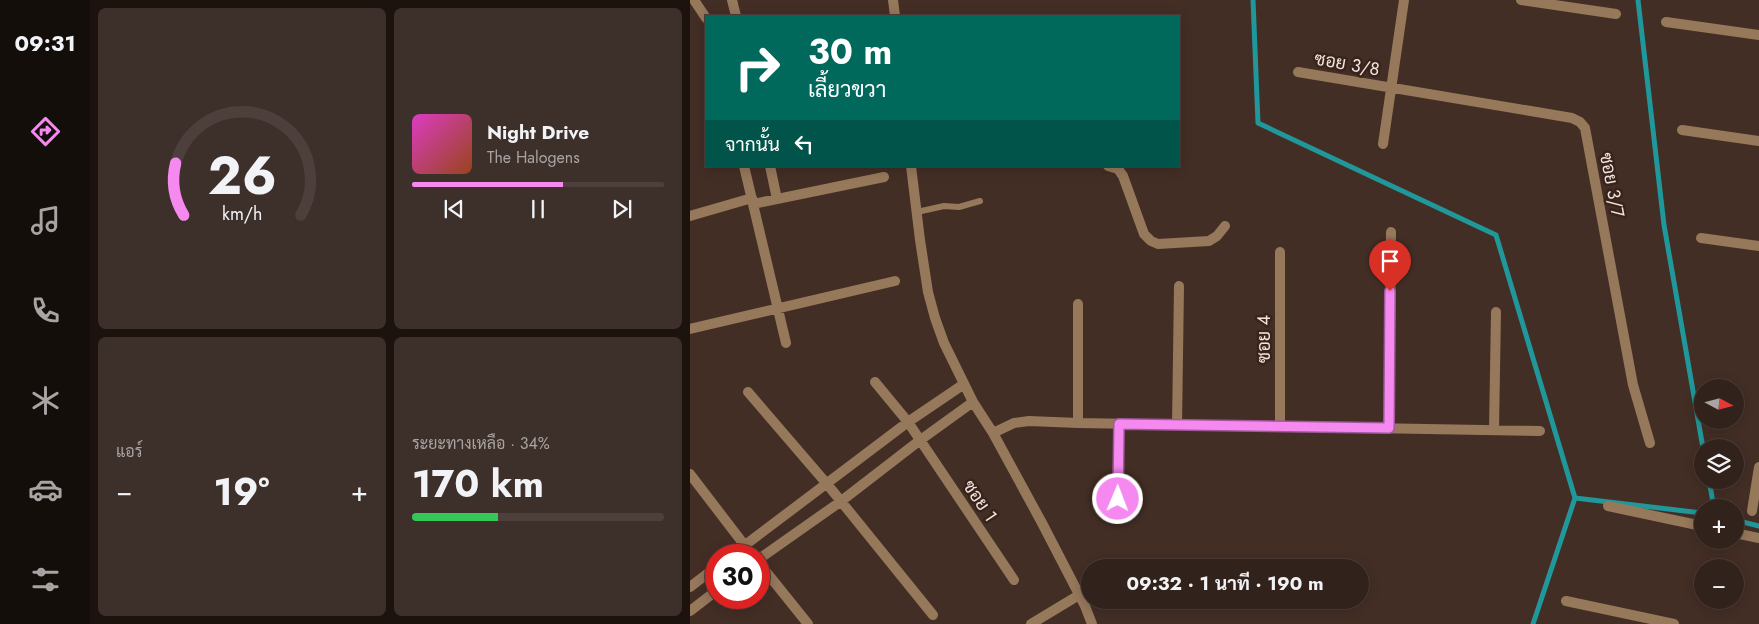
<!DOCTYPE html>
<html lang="th">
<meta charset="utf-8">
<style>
:root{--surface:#32221c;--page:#3d2f29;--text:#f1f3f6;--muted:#a8a4a3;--line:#4d3f3b;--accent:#f589ef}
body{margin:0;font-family:Jost,Sarabun,sans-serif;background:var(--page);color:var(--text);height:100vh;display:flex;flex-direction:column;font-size:19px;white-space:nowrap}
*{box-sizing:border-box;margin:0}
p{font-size:16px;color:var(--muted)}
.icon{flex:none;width:28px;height:28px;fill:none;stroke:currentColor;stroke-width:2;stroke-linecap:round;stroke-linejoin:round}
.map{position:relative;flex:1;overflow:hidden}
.drawer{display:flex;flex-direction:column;gap:8px;padding:8px;background:#1c130f;width:600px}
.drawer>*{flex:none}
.guide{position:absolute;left:15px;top:15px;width:475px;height:152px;border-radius:0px;box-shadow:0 2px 12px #0003,0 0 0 1px var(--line);background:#00695c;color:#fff;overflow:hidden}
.needle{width:32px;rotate:97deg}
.controls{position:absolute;left:1004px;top:379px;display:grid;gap:10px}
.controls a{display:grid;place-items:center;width:50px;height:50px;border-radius:50%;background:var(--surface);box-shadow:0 2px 12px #0003,0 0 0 1px var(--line);font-size:25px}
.speed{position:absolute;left:15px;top:544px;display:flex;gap:10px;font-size:25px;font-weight:700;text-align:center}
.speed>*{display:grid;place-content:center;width:65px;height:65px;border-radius:50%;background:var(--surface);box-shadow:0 2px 12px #0003,0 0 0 1px var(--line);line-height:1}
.speed .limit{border:8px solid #d22;background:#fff;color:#111}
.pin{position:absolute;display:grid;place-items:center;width:42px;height:42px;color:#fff;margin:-51px -21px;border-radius:50% 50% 50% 0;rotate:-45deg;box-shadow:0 0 5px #0007}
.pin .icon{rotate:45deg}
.me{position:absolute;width:55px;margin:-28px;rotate:1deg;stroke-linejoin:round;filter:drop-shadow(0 0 4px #0008)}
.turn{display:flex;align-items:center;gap:18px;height:105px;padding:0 20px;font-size:22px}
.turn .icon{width:65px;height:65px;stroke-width:2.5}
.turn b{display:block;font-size:35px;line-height:42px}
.then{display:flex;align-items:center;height:48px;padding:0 20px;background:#0003;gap:10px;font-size:19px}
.big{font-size:38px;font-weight:700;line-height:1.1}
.drawer .widget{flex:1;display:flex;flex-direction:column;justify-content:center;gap:8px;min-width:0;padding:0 18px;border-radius:8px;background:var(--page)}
.drawer .dial{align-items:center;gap:0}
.dial svg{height:130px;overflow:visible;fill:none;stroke:var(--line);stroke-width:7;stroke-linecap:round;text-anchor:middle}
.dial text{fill:var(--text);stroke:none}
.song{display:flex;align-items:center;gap:15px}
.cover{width:60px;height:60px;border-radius:8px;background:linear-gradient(135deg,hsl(310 70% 55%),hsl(20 70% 35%))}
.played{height:5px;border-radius:2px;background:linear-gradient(90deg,var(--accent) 60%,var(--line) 60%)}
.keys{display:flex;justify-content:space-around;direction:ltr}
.heat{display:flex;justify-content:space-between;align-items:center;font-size:28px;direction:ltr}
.charge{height:8px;border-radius:4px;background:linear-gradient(90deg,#34c759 34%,var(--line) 0)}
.drawer .tiles{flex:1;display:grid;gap:8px;grid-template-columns:repeat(2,1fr)}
.trip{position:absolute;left:391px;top:559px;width:288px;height:50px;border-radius:25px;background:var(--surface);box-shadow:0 2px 12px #0003,0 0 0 1px var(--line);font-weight:700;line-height:50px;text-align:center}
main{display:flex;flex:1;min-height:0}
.tab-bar{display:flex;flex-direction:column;width:90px;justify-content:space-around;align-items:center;background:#140e0b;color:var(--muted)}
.tab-bar .icon{width:35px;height:35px}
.tab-bar .on{color:var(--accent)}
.tab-bar b{font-size:22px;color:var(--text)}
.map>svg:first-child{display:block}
</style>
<main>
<nav class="tab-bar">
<b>09:31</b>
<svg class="icon on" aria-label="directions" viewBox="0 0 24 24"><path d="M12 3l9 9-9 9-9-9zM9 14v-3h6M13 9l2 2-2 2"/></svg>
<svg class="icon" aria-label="music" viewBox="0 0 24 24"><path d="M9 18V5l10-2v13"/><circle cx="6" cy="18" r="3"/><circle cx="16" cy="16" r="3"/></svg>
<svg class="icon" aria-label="phone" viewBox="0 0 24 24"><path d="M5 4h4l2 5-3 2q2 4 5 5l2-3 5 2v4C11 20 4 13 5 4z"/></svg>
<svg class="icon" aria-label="climate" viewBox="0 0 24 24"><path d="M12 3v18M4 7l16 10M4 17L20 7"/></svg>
<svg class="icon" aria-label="car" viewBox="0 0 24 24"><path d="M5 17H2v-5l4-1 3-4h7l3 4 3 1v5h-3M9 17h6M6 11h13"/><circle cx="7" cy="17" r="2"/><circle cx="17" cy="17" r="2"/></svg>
<svg class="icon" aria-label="filters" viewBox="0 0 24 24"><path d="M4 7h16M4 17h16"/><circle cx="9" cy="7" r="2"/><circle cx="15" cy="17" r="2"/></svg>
</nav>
<section class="drawer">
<div class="tiles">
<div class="widget dial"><svg viewBox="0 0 100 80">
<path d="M14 69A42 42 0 1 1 86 69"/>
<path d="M14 69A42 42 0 0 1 9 37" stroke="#f589ef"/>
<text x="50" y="56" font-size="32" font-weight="700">26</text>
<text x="50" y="72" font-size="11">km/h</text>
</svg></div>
<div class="widget">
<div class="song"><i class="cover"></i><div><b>Night Drive</b><p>The Halogens</p></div></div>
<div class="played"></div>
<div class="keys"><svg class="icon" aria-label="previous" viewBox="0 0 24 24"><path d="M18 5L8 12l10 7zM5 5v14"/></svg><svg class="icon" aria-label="pause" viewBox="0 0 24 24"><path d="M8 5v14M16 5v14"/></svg><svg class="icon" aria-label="next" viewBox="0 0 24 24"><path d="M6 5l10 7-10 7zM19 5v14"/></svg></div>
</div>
<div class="widget"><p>แอร์</p>
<div class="heat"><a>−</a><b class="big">19°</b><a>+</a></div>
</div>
<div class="widget"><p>ระยะทางเหลือ · 34%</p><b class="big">170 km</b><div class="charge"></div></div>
</div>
</section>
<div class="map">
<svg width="1069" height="624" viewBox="0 0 1069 624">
<rect width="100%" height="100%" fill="#432e25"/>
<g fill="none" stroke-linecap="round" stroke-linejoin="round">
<!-- stream -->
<path stroke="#20989b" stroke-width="5" d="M563 0 568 123 806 235 885 498 843 624
M948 0 974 225 1013 448
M1019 480 1024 508
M885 498 1012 513
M1045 520 1069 526"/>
<!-- lane -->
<path stroke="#96785b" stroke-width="6" d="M227 212 254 206 269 207 290 201"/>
<!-- street -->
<path stroke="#96785b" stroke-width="10" d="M4 0 16 18
M42 0 46 16
M203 0 205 16
M831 0 926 14
M976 22 1069 35
M608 72 882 118 890 122 895 128 943 385 960 443
M992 130 1069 141
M693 144 714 0
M54 166 96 343
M80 166 87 199
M221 166 230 240 238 292 245 318 254 343 283 402 303 433 352 523 395 606 402 624
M418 166 428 169 433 176 454 234 461 241 468 244 519 241 527 236 535 226
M63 204 194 177
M0 216 62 198
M1011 238 1069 246
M388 304V423
M0 329 205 281
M185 382 218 422 324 580
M58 392 137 484 243 615
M487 425 489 286
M590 426V252
M699 428 701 232
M804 430 806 312
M303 433 324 423 339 421 388 423 850 431
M0 474 62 555
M427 499 429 424
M918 506 1012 526
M1062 511 1069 467
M1045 533 1069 538
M42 555 218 422 274 384
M69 559 150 502 229 441 283 402
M69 563 118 624
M0 587 26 567
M876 601 984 624
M0 611 26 591
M341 624 389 595"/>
</g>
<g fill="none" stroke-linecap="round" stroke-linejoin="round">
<defs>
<path id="route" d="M428 499 429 424 699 428 700 291"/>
</defs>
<!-- route casing -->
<use href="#route" stroke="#9f599b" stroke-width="12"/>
<!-- route -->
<use href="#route" stroke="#f589ef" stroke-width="9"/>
</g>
<g text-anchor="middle" stroke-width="5" stroke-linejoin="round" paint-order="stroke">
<!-- street labels -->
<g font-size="18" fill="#f2e4de" stroke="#39241b">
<text transform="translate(657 64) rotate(10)" y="6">ซอย 3/8</text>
<text transform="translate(922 185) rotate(79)" y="6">ซอย 3/7</text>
<text transform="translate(574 339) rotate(-90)" y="6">ซอย 4</text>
<text transform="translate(290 501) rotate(56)" y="6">ซอย 1</text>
</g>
</g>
</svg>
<div class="controls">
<a><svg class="needle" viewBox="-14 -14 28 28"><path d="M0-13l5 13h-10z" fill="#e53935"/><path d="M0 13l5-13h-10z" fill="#a8a4a3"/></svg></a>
<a><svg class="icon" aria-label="layers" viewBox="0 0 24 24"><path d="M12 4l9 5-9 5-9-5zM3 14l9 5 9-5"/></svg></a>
<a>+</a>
<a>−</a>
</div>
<div class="speed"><div class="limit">30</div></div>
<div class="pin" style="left:700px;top:291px;background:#d93025"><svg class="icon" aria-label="arrive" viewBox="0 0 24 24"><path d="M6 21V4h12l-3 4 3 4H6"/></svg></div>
<svg class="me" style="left:428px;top:499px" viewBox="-20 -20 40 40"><circle r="17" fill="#f589ef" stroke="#fff" stroke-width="3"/><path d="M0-11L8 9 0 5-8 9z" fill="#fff"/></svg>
<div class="trip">09:32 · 1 นาที · 190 m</div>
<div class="guide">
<div class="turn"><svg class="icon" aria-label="right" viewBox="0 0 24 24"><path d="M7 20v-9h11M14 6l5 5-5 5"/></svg><div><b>30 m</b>เลี้ยวขวา</div></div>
<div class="then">จากนั้น<svg class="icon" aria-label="left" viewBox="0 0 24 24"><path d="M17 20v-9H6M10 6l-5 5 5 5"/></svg></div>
</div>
</div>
</main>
